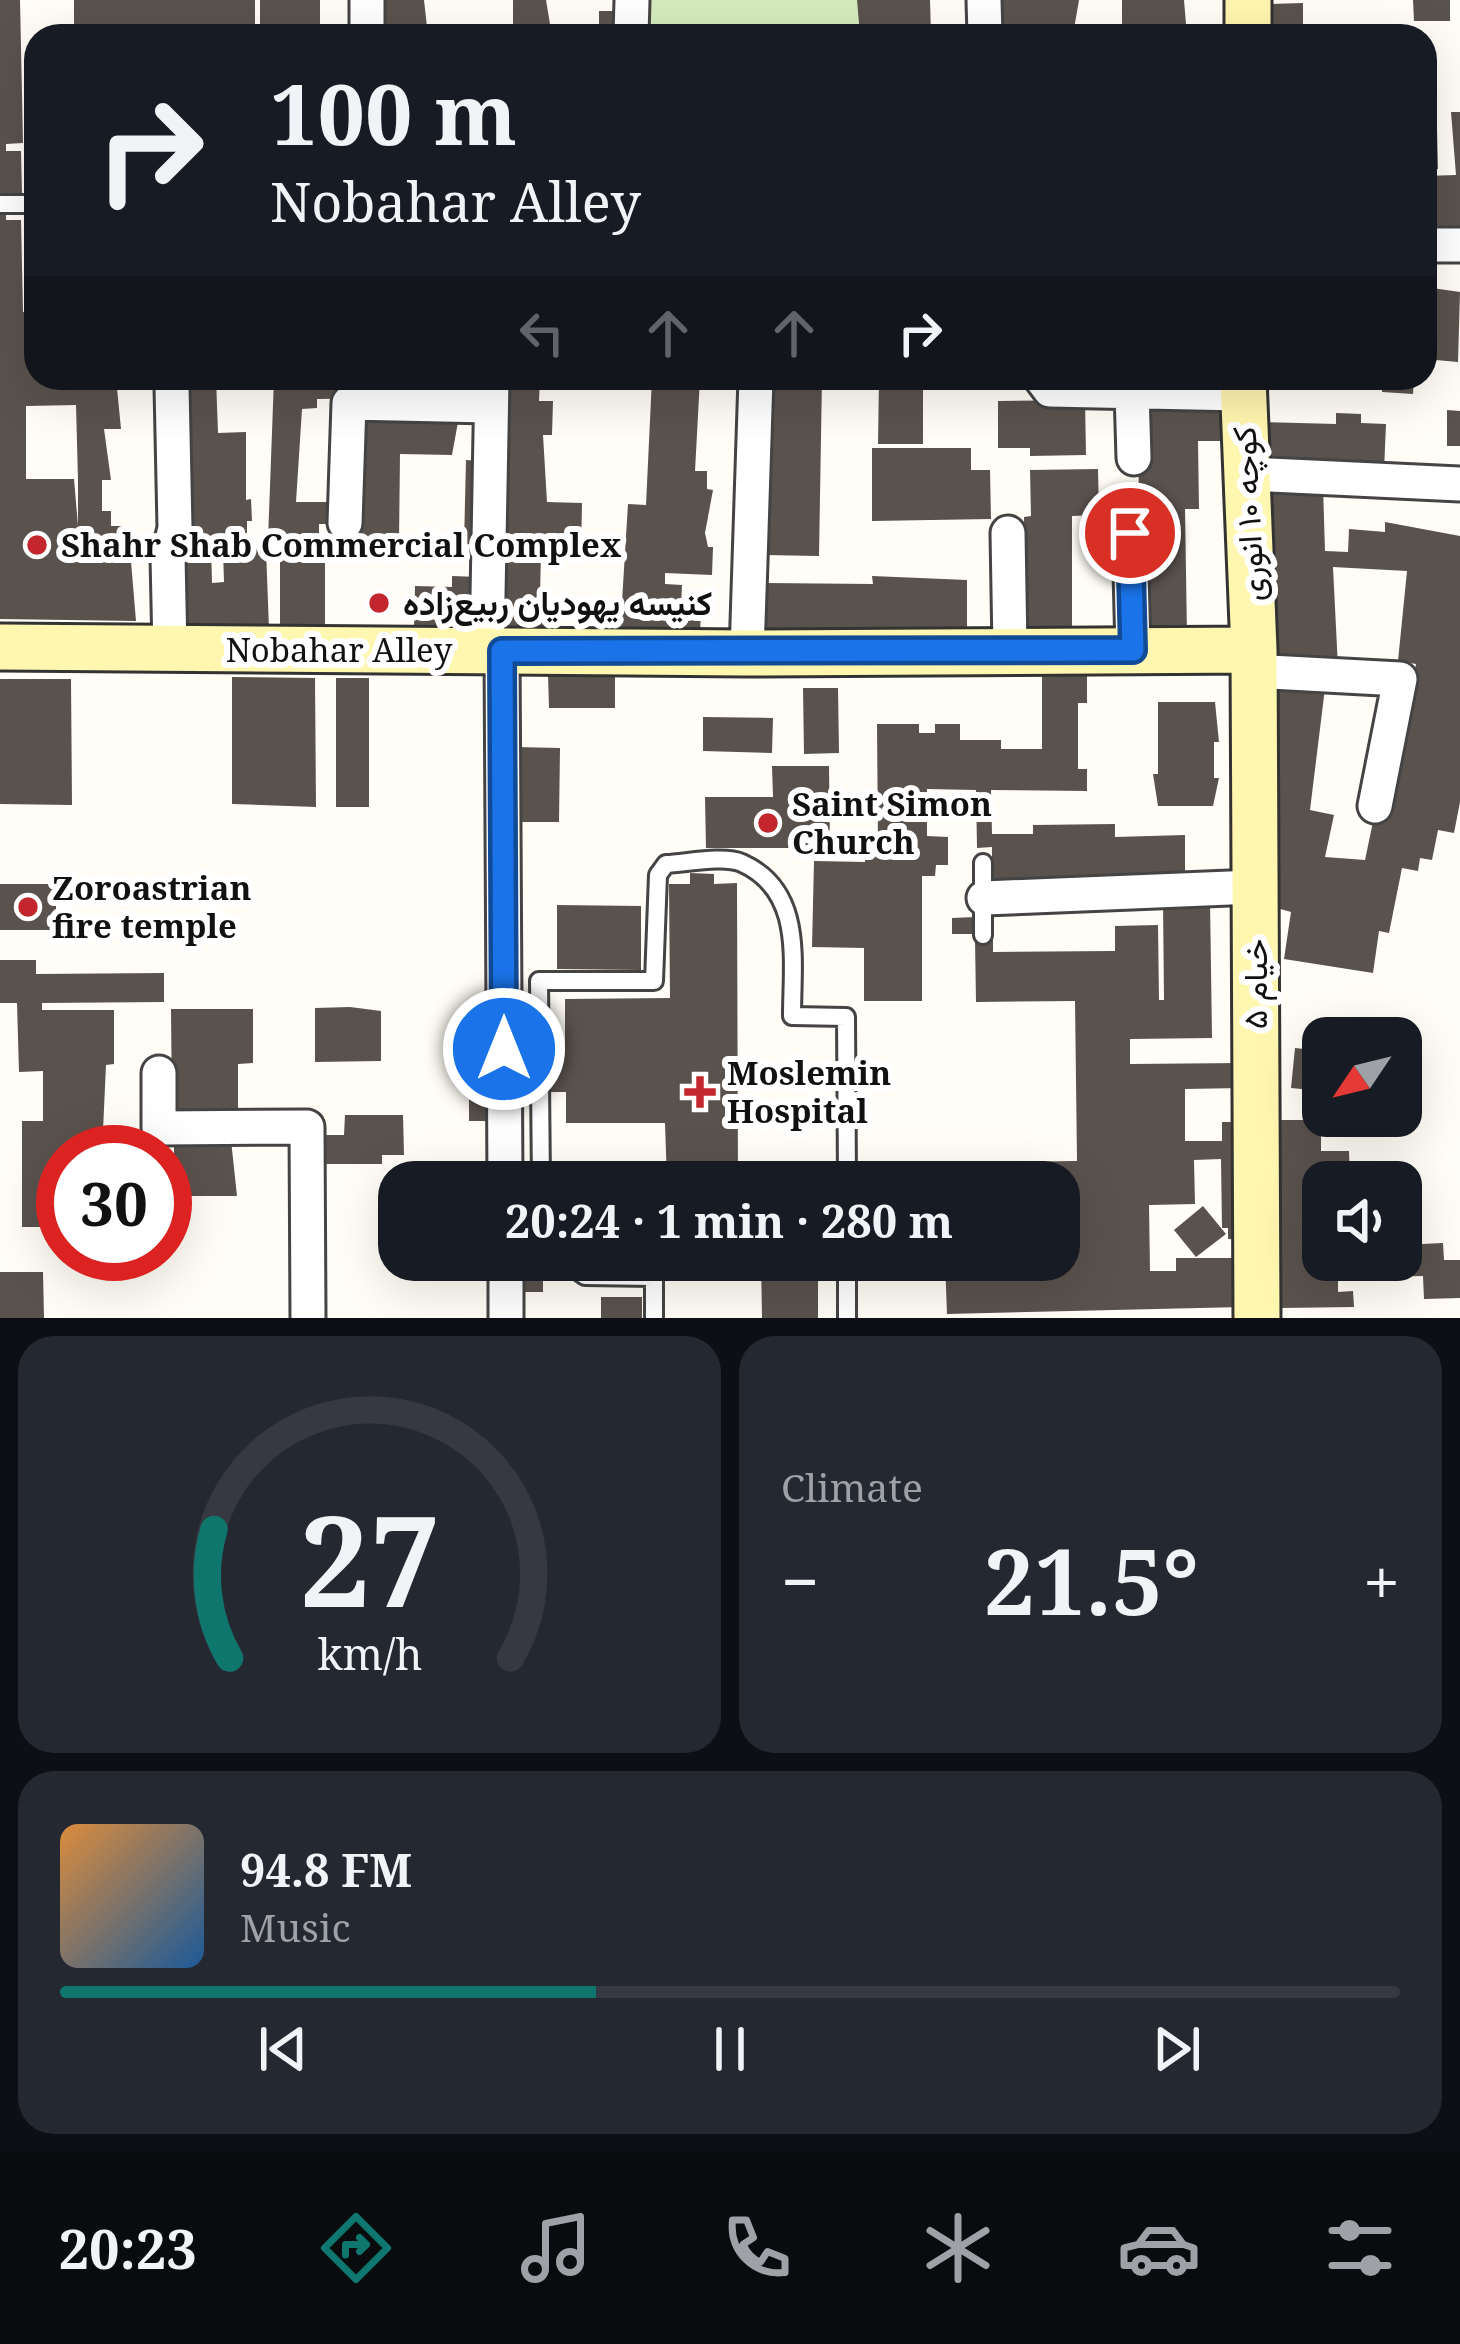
<!DOCTYPE html>
<meta charset="utf-8">
<style>
:root{--surface:#171b24;--page:#242831;--text:#f1f3f6;--muted:#9ea1a6;--line:#363941;--accent:#0f766e}
body{margin:0;font-family:"Noto Serif",Vazirmatn,serif;background:var(--page);color:var(--text);height:100vh;display:flex;flex-direction:column;font-size:45px;white-space:nowrap}
*{box-sizing:border-box;margin:0}
p{font-size:39px;color:var(--muted)}
.icon{flex:none;width:66px;height:66px;fill:none;stroke:currentColor;stroke-width:2;stroke-linecap:round;stroke-linejoin:round}
.map{position:relative;height:1318px;overflow:hidden}
.sheet{display:flex;flex-direction:column;gap:18px;padding:18px;background:#0d0f14;flex:1}
.sheet>*{flex:none}
.top-card{position:absolute;left:24px;top:24px;width:1413px;height:366px;border-radius:36px;box-shadow:0 12px 48px #0002;background:#171b24;color:var(--text);overflow:hidden}
.needle{width:78px;rotate:235deg}
.tools{position:absolute;left:1302px;top:1017px;display:grid;gap:24px}
.tools a{display:grid;place-items:center;width:120px;height:120px;border-radius:24px;background:var(--surface);box-shadow:0 12px 48px #0002;font-size:60px}
.speed{position:absolute;left:36px;top:1125px;display:flex;gap:24px;font-size:60px;font-weight:700;text-align:center}
.speed>*{display:grid;place-content:center;width:156px;height:156px;border-radius:50%;background:var(--surface);box-shadow:0 12px 48px #0002;line-height:1}
.speed .limit{border:18px solid #d22;background:#fff;color:#111}
.pin{position:absolute;display:grid;place-items:center;width:102px;height:102px;color:#fff;margin:-51px;border:6px solid #fff;border-radius:50%;box-shadow:0 3px 12px #0007}
.me{position:absolute;width:132px;margin:-66px;rotate:0deg;stroke-linejoin:round;filter:drop-shadow(0 0 9px #0008)}
.turn{display:flex;align-items:center;gap:42px;height:252px;padding:0 48px;font-size:54px}
.turn .icon{width:156px;height:156px;stroke-width:2.5}
.turn b{display:block;font-size:84px;line-height:102px}
.lanes{display:flex;align-items:center;height:114px;padding:0 48px;background:#0003;justify-content:center;gap:60px;direction:ltr}
.lanes .off{opacity:.35}
.big{font-size:90px;font-weight:700;line-height:1.1}
.sheet .tile{flex:1;display:flex;flex-direction:column;justify-content:center;gap:18px;min-width:0;padding:0 42px;border-radius:36px;background:var(--page)}
.sheet .dial{align-items:center;gap:0}
.dial svg{height:312px;overflow:visible;fill:none;stroke:var(--line);stroke-width:7;stroke-linecap:round;text-anchor:middle}
.dial text{fill:var(--text);stroke:none}
.song{display:flex;align-items:center;gap:36px}
.cover{width:144px;height:144px;border-radius:18px;background:linear-gradient(135deg,hsl(30 70% 55%),hsl(210 70% 35%))}
.played{height:12px;border-radius:6px;background:linear-gradient(90deg,var(--accent) 40%,var(--line) 40%)}
.keys{display:flex;justify-content:space-around;direction:ltr}
.heat{display:flex;justify-content:space-between;align-items:center;font-size:66px;direction:ltr}
.sheet .tiles{flex:1;display:grid;gap:18px;grid-template-columns:1fr 1fr}
.tile:last-child{grid-column:span 2}
.trip{position:absolute;left:378px;top:1161px;width:702px;height:120px;border-radius:36px;background:var(--surface);box-shadow:0 12px 48px #0002;font-weight:700;line-height:120px;text-align:center}
.tabs{display:flex;height:192px;justify-content:space-around;align-items:center;background:#090b0e;color:var(--muted)}
.tabs .icon{width:84px;height:84px}
.tabs .selected{color:var(--accent)}
.tabs b{font-size:54px;color:var(--text)}
.map>svg:first-child{display:block}
</style>
<div class="map">
<svg width="1460" height="1318" viewBox="0 0 1460 1318">
<rect width="100%" height="100%" fill="#fffdf5"/>
<!-- green -->
<path fill="#d5ebbd" d="M644 0H857L860 36H642Z"/>
<!-- building -->
<path fill="#5a524d" fill-rule="evenodd" d="M0 0H20L23 143 6 144V151H21L22 193H6L7 199H0Z
M74 0H255V36H74Z
M260 0H320V36H260Z
M378 0H424L428 36H377Z
M513 0H546L552 36H513Z
M857 0H930L931 36H860Z
M999 0H1079L1074 29H1080V36H1000Z
M1122 0H1184L1187 36H1122Z
M1413 0H1450V21H1414Z
M1303 3V36H1269V4Z
M599 11H620V36H599Z
M1451 112H1460V236L1425 237V176L1456 175Z
M1425 129H1437L1438 169H1425Z
M0 209H6V220H21L23 312H36V378H116L121 429H104L111 480H102V511H111V526H128L136 621 0 619ZM76 405 78 480V526L74 479H26V406Z
M1425 287 1460 292 1458 362 1425 359Z
M176 378H216L218 433 246 432V500L251 499 252 521H247V533L220 534 221 546H211L212 583 224 582 223 550 266 549 269 629 183 632Z
M274 378H483V397L317 399V408L302 409 296 502H340V524H319V541H325V630H280V541L268 540Z
M506 378H540L539 401H553L552 435H543L547 502 582 503 581 554 541 553 540 595H549L548 634 497 632Z
M652 378H700L695 471H707V489L713 490 705 533 708 547H713L712 575 665 573V584L682 585 681 608 701 609 700 637 620 634 628 504 646 505Z
M769 378H822L819 556 765 555Z
M879 378H923V444H878Z
M1261 378H1314V389L1261 388Z
M1383 378H1414L1413 394 1382 392Z
M1085 400 1086 455 1030 456V448H998V401Z
M1138 405 1222 406V441H1198L1199 509H1185L1187 635 1140 636Z
M1447 410 1460 411V446H1447Z
M1336 413 1361 414V423L1386 424 1384 471 1263 467 1262 422 1336 424Z
M370 417 458 422 452 455 400 454 399 542 350 541 360 425Z
M872 448H971V470H990L991 519 872 521Z
M466 460 483 461 482 545 464 544Z
M1098 469 1099 515 1072 516V635H1025L1024 517 1031 516 1030 470Z
M1264 484 1323 486 1325 551 1348 552 1349 529 1385 532V522L1460 536V802L1454 833 1438 830 1432 860 1420 858 1418 871 1402 868 1389 933 1379 931 1373 973 1284 959 1291 912 1273 907 1269 677 1326 680 1310 810 1334 815 1325 857 1365 860 1374 817 1384 819 1416 664 1398 661 1407 571 1333 567 1338 668 1269 666Z
M452 576 479 577 478 629 414 628 415 586 452 587Z
M872 576 967 580V629L765 631V583L873 584Z
M548 674 615 675V708H549Z
M1042 676H1087V703H1078V769H1087V791L991 790 992 834H1033V825L1115 824V837L1185 835V878L992 881V847L977 848 976 790 927 789V836L948 837V865H936L935 876H922V1001H864V948L812 947 814 861 865 862V848H878L877 724H919V733H935V724H960V740H1001V749H1042Z
M232 677 315 678 316 807 232 804Z
M336 678H369V807H336Z
M0 679H71L72 805 0 804Z
M803 688H838L839 753 804 754Z
M1158 702H1215L1219 742H1214V778H1219L1213 806H1158L1153 774H1158Z
M703 717 773 718 772 753 703 751Z
M516 747 560 748 559 822H515Z
M772 766H829L830 848H706L705 797H773Z
M690 873 714 874V884L737 883 738 1182H667L665 1123H566V1092H550V1046H565V999L670 998 669 884H690Z
M0 884H56V930H0Z
M1163 901H1210L1212 1038 1130 1039V1064L1242 1063V1088L1185 1089V1141H1222V1122H1243V1240L1228 1239V1228H1222L1221 1159 1194 1160 1195 1204 1149 1205 1150 1271H1176V1258H1243V1307L947 1314 945 1260H1059V1182H1005V1162L1077 1161 1075 1001 976 1002 975 940H993V952L1115 951V926L1158 925 1159 1000H1164Z
M557 905 641 906V970L557 969Z
M975 917V934H952V918Z
M0 960H36V974L164 973V1002L42 1003V1010H114V1064L106 1065 102 1152H63V1197L43 1198V1227H22V1121H43V1071L19 1072 17 1003H0Z
M473 1003H492V1060H473Z
M350 1007 381 1011V1061L315 1062V1008Z
M171 1009H253V1063L238 1064V1115H172Z
M1295 1048 1323 1051V1091L1291 1088Z
M469 1097 494 1098V1121H469Z
M345 1115H403L404 1155H382V1164H317L316 1135H344Z
M1277 1120H1321V1151H1349L1350 1182H1323V1260H1401V1203L1421 1204 1422 1244 1443 1243 1444 1260H1460V1298L1424 1299 1423 1276 1338 1278V1292L1353 1291 1354 1307 1281 1308Z
M174 1140H231L237 1196H174Z
M1203 1206 1226 1234 1196 1257 1174 1230Z
M517 1260H543V1292H517Z
M668 1260H738V1264L715 1265V1277H687L686 1266H668Z
M761 1260H818V1318H762Z
M0 1272H43L44 1318H0Z
M601 1297H642V1318H601Z"/>
<g fill="none" stroke-linecap="round" stroke-linejoin="round">
<defs>
<path id="lane" d="M0 204H36
M983 935V863
M541 1182 539 981H654L658 875 666 864C687 863 724 855 742 863 804 891 792 960 792 1016L846 1017 847 1182
M562 1260 585 1276 654 1277V1318
M847 1260V1318"/>
<path id="street" d="M984 0 985 36
M367 36V0
M631 36 632 0
M1425 245H1460
M1041 378 1050 390 1242 394
M1132 391 1134 458
M1250 474 1460 484
M345 523 349 403 490 406
M1008 533 1010 649
M1130 533 1133 650
M170 650 168 557 175 528 172 387
M487 650 492 378
M502 651 505 1182
M747 653 756 378
M1253 671 1400 679 1375 806
M984 898 1254 887
M159 1073V1128L307 1127 308 1318
M506 1260V1318"/>
<path id="secondary" d="M1248 36V0
M1243 378 1254 650 1257 1318
M0 647 747 653 1254 650"/>
</defs>
<!-- lane casing -->
<use href="#lane" stroke="#444" stroke-width="22"/>
<!-- street casing -->
<use href="#street" stroke="#444" stroke-width="39"/>
<!-- secondary casing -->
<use href="#secondary" stroke="#333" stroke-width="51"/>
<!-- lane -->
<use href="#lane" stroke="#fff" stroke-width="16"/>
<!-- street -->
<use href="#street" stroke="#fff" stroke-width="33"/>
<!-- secondary -->
<use href="#secondary" stroke="#fff6b0" stroke-width="45"/>
</g>
<g fill="none" stroke-linecap="round" stroke-linejoin="round">
<defs>
<path id="route" d="M504 1049 502 651 1133 650 1130 533"/>
</defs>
<!-- route casing -->
<use href="#route" stroke="#114b97" stroke-width="30"/>
<!-- route -->
<use href="#route" stroke="#1a73e8" stroke-width="21"/>
</g>
<!-- markers -->
<g fill="#c4262e" stroke="#fff" stroke-width="4.5">
<circle cx="37" cy="545" r="12"/>
<circle cx="379" cy="603" r="12"/>
<circle cx="768" cy="823" r="12"/>
<circle cx="28" cy="907" r="12"/>
<path d="M694 1074h12v12h12v12h-12v12h-12v-12h-12v-12h12z"/>
</g>
<g text-anchor="middle" stroke-width="12" stroke-linejoin="round" paint-order="stroke">
<!-- street labels -->
<g font-size="33" fill="#111" stroke="#fff">
<text transform="translate(1248 514) rotate(-93)" y="12">کوچه ۱۰ انوری</text>
<text x="339" y="662">Nobahar Alley</text>
<text transform="translate(1255 984) rotate(-90)" y="12">۵ خیام</text>
</g>
<!-- poi labels -->
<g font-size="33" font-weight="bold" fill="#111" stroke="#fff" text-anchor="start">
<text x="61" y="557">Shahr Shab Commercial Complex</text>
<text x="403" y="615">کنیسه یهودیان ربیع‌زاده</text>
<text x="792" y="816">Saint Simon<tspan x="792" dy="38">Church</tspan></text>
<text x="52" y="900">Zoroastrian<tspan x="52" dy="38">fire temple</tspan></text>
<text x="727" y="1085">Moslemin<tspan x="727" dy="38">Hospital</tspan></text>
</g>
</g>
</svg>
<div class="tools">
<a><svg class="needle" viewBox="-14 -14 28 28"><path d="M0-13l5 13h-10z" fill="#e53935"/><path d="M0 13l5-13h-10z" fill="#9ea1a6"/></svg></a>
<a><svg class="icon" aria-label="sound" viewBox="0 0 24 24"><path d="M4 9h4l5-4v14l-5-4H4zM17 9q2 3 0 6"/></svg></a>
</div>
<div class="speed"><div class="limit">30</div></div>
<div class="pin" style="left:1130px;top:533px;background:#d93025"><svg class="icon" aria-label="arrive" viewBox="0 0 24 24"><path d="M6 21V4h12l-3 4 3 4H6"/></svg></div>
<svg class="me" style="left:504px;top:1049px" viewBox="-20 -20 40 40"><circle r="17" fill="#1a73e8" stroke="#fff" stroke-width="3"/><path d="M0-11L8 9 0 5-8 9z" fill="#fff"/></svg>
<div class="trip">20:24 · 1 min · 280 m</div>
<div class="top-card">
<div class="turn"><svg class="icon" aria-label="right" viewBox="0 0 24 24"><path d="M7 20v-9h11M14 6l5 5-5 5"/></svg><div><b>100 m</b>Nobahar Alley</div></div>
<div class="lanes"><svg class="icon off" aria-label="left" viewBox="0 0 24 24"><path d="M17 20v-9H6M10 6l-5 5 5 5"/></svg><svg class="icon off" aria-label="ahead" viewBox="0 0 24 24"><path d="M12 20V5M6 11l6-6 6 6"/></svg><svg class="icon off" aria-label="ahead" viewBox="0 0 24 24"><path d="M12 20V5M6 11l6-6 6 6"/></svg><svg class="icon" aria-label="right" viewBox="0 0 24 24"><path d="M7 20v-9h11M14 6l5 5-5 5"/></svg></div>
</div>
</div>
<section class="sheet">
<div class="tiles">
<div class="tile dial"><svg viewBox="0 0 100 80">
<path d="M14 69A42 42 0 1 1 86 69"/>
<path d="M14 69A42 42 0 0 1 10 36" stroke="#0f766e"/>
<text x="50" y="56" font-size="32" font-weight="700">27</text>
<text x="50" y="72" font-size="11">km/h</text>
</svg></div>
<div class="tile"><p>Climate</p>
<div class="heat"><a>−</a><b class="big">21.5°</b><a>+</a></div>
</div>
<div class="tile">
<div class="song"><i class="cover"></i><div><b>94.8 FM</b><p>Music</p></div></div>
<div class="played"></div>
<div class="keys"><svg class="icon" aria-label="previous" viewBox="0 0 24 24"><path d="M18 5L8 12l10 7zM5 5v14"/></svg><svg class="icon" aria-label="pause" viewBox="0 0 24 24"><path d="M8 5v14M16 5v14"/></svg><svg class="icon" aria-label="next" viewBox="0 0 24 24"><path d="M6 5l10 7-10 7zM19 5v14"/></svg></div>
</div>
</div>
</section>
<nav class="tabs">
<b>20:23</b>
<svg class="icon selected" aria-label="directions" viewBox="0 0 24 24"><path d="M12 3l9 9-9 9-9-9zM9 14v-3h6M13 9l2 2-2 2"/></svg>
<svg class="icon" aria-label="music" viewBox="0 0 24 24"><path d="M9 18V5l10-2v13"/><circle cx="6" cy="18" r="3"/><circle cx="16" cy="16" r="3"/></svg>
<svg class="icon" aria-label="phone" viewBox="0 0 24 24"><path d="M5 4h4l2 5-3 2q2 4 5 5l2-3 5 2v4C11 20 4 13 5 4z"/></svg>
<svg class="icon" aria-label="climate" viewBox="0 0 24 24"><path d="M12 3v18M4 7l16 10M4 17L20 7"/></svg>
<svg class="icon" aria-label="car" viewBox="0 0 24 24"><path d="M5 17H2v-5l4-1 3-4h7l3 4 3 1v5h-3M9 17h6M6 11h13"/><circle cx="7" cy="17" r="2"/><circle cx="17" cy="17" r="2"/></svg>
<svg class="icon" aria-label="filters" viewBox="0 0 24 24"><path d="M4 7h16M4 17h16"/><circle cx="9" cy="7" r="2"/><circle cx="15" cy="17" r="2"/></svg>
</nav>
